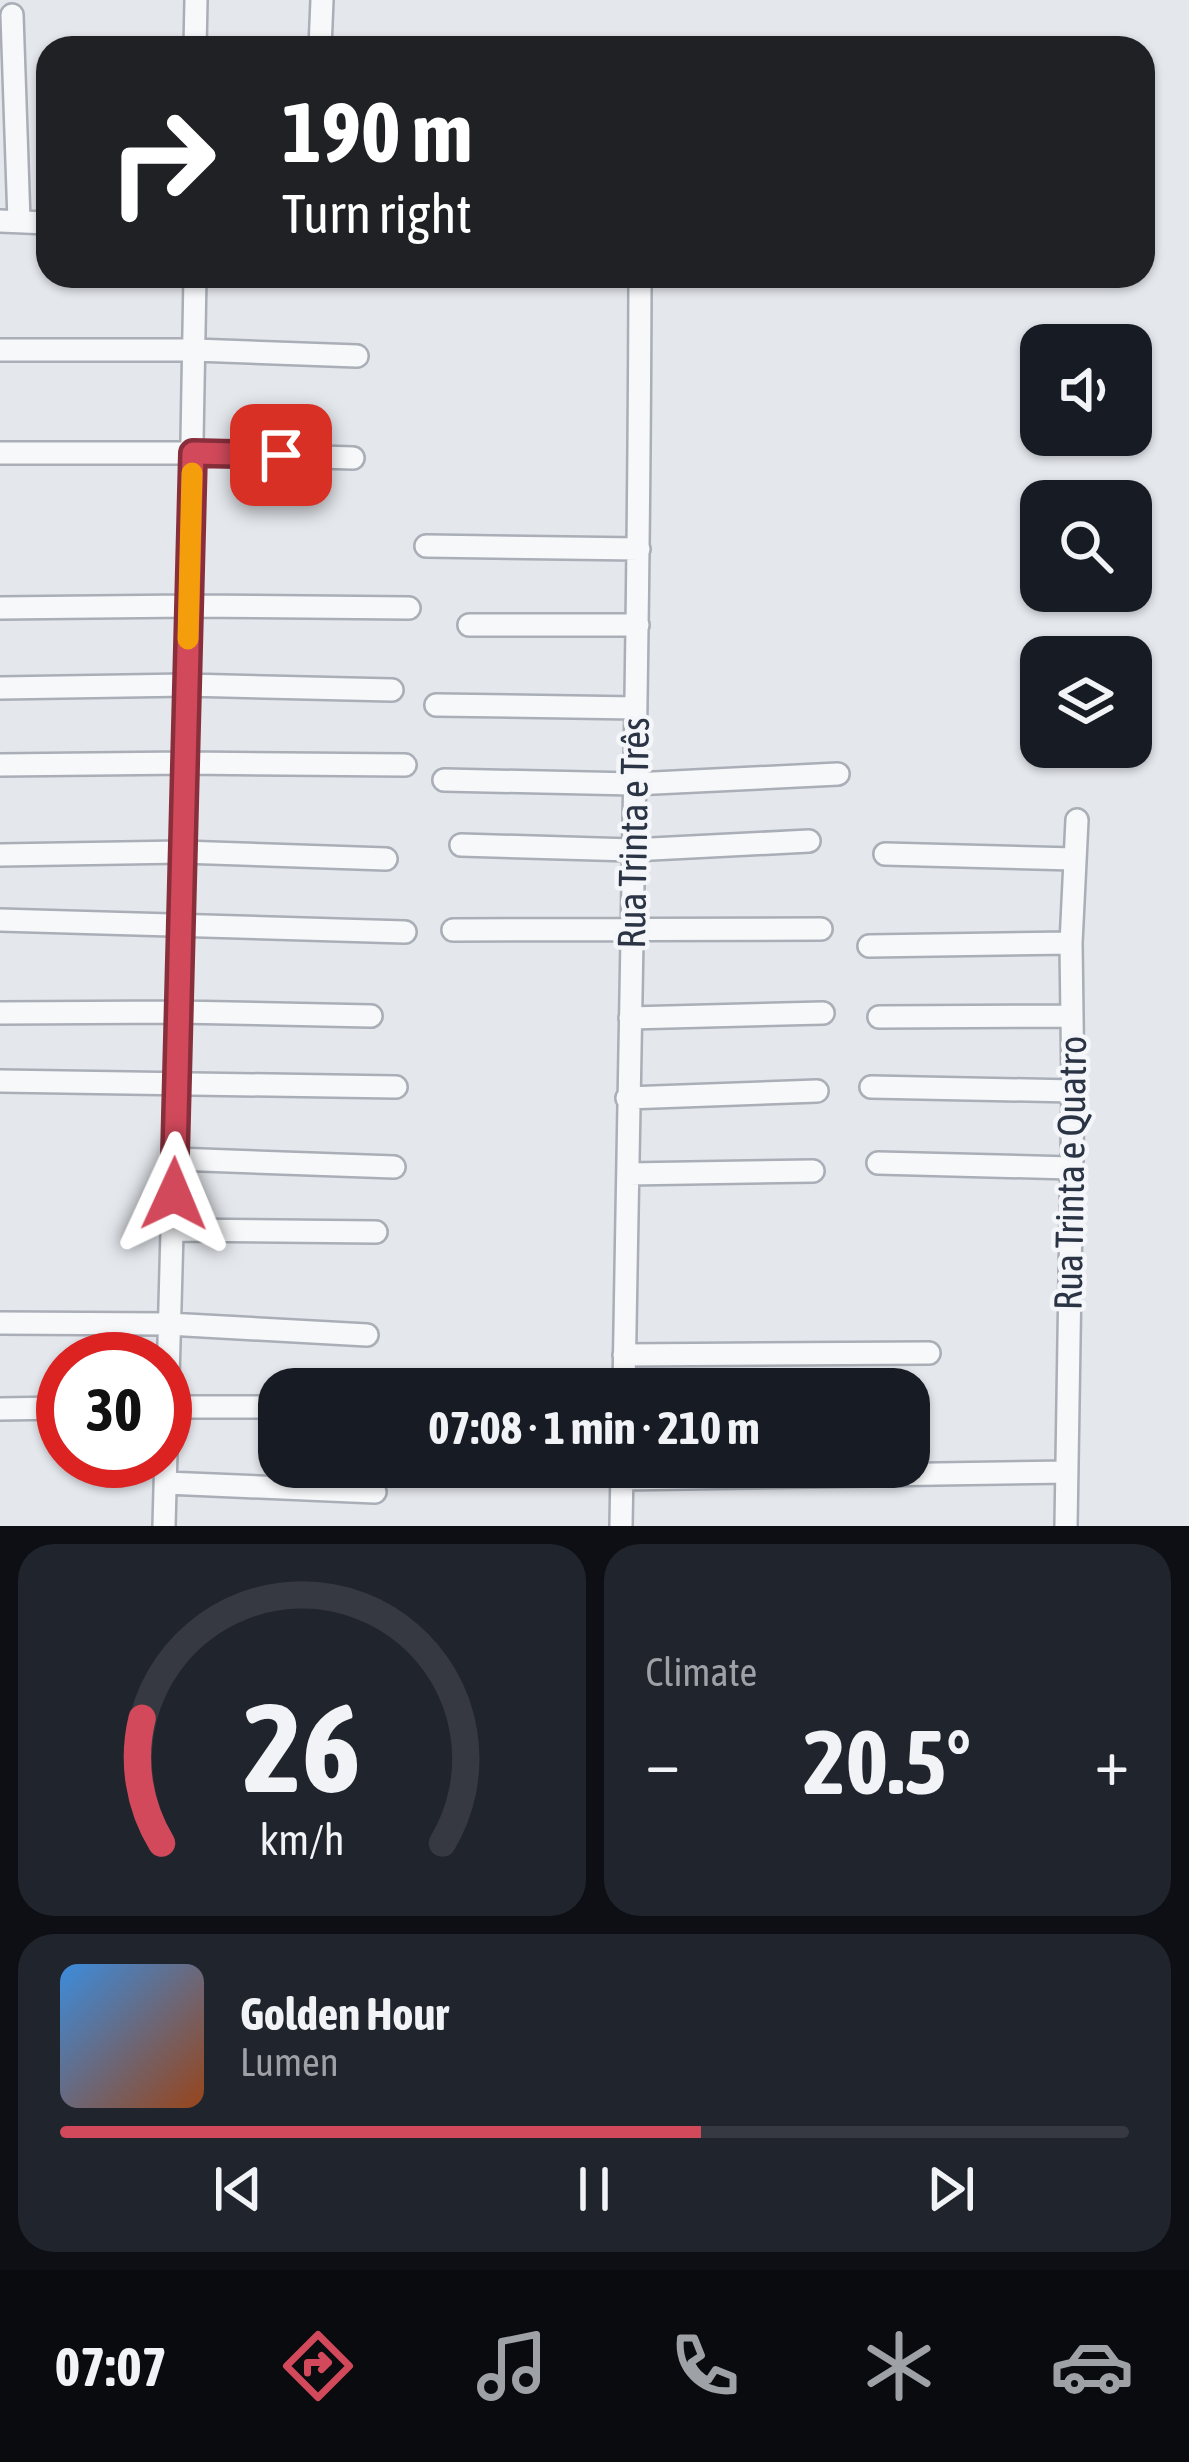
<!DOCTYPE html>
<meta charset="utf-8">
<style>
:root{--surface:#171b24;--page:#20242c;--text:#f1f3f6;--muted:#9ea1a6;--line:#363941;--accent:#d1495b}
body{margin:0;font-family:"Asap Condensed",sans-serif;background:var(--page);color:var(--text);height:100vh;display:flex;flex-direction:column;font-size:45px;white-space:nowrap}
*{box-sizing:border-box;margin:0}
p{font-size:39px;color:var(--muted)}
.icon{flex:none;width:66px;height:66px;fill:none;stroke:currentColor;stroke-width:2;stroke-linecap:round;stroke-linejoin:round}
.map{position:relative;height:1526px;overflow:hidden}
.side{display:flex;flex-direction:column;gap:18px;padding:18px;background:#0d0f14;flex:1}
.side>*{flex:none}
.top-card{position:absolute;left:36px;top:36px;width:1119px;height:252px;border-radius:36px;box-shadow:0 3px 9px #0004;background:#202124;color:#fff;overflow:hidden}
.controls{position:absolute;left:1020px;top:324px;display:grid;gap:24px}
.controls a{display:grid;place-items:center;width:132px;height:132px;border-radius:24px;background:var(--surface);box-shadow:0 3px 9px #0004;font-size:60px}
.speed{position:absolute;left:36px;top:1332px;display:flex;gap:24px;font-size:60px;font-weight:700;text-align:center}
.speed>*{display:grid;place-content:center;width:156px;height:156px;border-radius:50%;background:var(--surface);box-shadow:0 3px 9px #0004;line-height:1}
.speed .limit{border:18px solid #d22;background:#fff;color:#111}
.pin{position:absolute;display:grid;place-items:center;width:102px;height:102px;color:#fff;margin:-51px;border-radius:24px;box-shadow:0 6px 18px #0006}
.me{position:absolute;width:132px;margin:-66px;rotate:1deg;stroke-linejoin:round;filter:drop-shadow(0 0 9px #0008)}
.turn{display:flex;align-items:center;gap:42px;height:252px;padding:0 48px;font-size:54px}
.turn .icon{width:156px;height:156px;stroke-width:2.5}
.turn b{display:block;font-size:84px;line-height:102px}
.big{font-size:90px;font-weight:700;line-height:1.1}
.side .widget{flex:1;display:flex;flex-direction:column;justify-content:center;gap:18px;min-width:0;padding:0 42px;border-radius:36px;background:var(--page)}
.side .dial{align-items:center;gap:0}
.dial svg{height:312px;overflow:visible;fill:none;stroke:var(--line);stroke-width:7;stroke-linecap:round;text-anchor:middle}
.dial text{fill:var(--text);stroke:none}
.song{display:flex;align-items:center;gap:36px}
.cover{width:144px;height:144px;border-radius:18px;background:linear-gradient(135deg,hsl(210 70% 55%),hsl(20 70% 35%))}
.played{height:12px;border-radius:6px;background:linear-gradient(90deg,var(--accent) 60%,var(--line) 60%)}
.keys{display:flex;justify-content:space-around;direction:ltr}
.heat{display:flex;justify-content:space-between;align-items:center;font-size:66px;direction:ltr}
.side .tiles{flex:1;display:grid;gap:18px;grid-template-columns:1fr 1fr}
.widget:last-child{grid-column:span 2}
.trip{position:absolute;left:258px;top:1368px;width:672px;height:120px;border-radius:36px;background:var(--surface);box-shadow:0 3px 9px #0004;font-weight:700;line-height:120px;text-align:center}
.dock{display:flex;height:192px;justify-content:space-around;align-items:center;background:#090b0e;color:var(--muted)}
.dock .icon{width:84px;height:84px}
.dock .active{color:var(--accent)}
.dock b{font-size:54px;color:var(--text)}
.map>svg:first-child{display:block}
</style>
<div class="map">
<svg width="1189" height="1526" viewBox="0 0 1189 1526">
<rect width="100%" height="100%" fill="#e4e7ec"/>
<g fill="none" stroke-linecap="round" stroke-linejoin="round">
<defs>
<path id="minor" d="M12 15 19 221
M195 48 196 0
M320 48 322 0
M0 221 48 223
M0 350H195L357 356
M0 453H193L353 458
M426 546 639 549
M0 608 189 606 409 608
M469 625H638
M0 688 187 685 392 690
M436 705 636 708
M0 765 185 763 405 765
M444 780 634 784 838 774
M461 845 632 850 809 841
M885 854 1074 859
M1 855 182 852 386 859
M0 920 405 932
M453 930 821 929
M869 946 1071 943
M0 1013 178 1012 371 1016
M879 1017 1072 1016
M630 1018 823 1013
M0 1081 396 1087
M871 1087 1073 1091
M627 1098 817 1091
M175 1159 394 1167
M878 1163 1071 1168
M628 1174 813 1171
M173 1230 376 1232
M0 1323 168 1324 367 1335
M624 1355 929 1353
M624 1389C630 1018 639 647 640 276
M165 1407H279
M0 1409 63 1408
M622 1479 1067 1472
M166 1483 375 1492
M164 1526 189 606 195 276
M621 1526 622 1468
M1066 1526 1073 1091 1071 943 1077 820"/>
</defs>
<!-- minor casing -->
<use href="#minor" stroke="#a9aeb7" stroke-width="26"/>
<!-- minor -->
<use href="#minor" stroke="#f7f8fa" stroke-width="21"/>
</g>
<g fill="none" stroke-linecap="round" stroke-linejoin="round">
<defs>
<path id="route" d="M174 1194 193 453 281 455"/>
</defs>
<!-- route casing -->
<use href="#route" stroke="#882f3b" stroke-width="30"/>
<!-- route -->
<use href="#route" stroke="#d1495b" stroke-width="21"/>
<!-- slow -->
<path stroke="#f59e0b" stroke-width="21" d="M188 639 192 473"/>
</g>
<g text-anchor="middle" stroke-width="9" stroke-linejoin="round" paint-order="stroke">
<!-- street labels -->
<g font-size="39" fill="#2b3445" stroke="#f4f6f9">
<text transform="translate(633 833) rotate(-89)" y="14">Rua Trinta e Três</text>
<text transform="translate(1070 1173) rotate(-89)" y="14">Rua Trinta e Quatro</text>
</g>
</g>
</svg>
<div class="controls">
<a><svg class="icon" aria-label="sound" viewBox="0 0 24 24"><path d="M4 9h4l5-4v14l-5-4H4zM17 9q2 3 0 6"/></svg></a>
<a><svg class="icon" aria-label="search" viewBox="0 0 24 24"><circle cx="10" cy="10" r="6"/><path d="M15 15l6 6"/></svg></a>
<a><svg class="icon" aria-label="layers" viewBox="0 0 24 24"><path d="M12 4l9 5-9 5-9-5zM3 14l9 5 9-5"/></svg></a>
</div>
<div class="speed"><div class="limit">30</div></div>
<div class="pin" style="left:281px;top:455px;background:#d93025"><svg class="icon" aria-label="arrive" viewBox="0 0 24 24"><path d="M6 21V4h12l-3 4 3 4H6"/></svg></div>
<svg class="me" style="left:174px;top:1194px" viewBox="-20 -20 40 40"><path d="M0-17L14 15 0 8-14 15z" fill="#d1495b" stroke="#fff" stroke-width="4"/></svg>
<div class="trip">07:08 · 1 min · 210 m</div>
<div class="top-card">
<div class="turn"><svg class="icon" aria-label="right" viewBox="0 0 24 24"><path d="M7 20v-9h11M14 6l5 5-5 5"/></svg><div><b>190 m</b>Turn right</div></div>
</div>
</div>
<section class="side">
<div class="tiles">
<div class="widget dial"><svg viewBox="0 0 100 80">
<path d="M14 69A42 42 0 1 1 86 69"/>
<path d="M14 69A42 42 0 0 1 9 37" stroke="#d1495b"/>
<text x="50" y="56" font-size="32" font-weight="700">26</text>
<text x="50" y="72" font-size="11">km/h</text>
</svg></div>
<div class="widget"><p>Climate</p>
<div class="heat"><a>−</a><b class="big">20.5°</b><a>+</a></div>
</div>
<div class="widget">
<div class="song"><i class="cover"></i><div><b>Golden Hour</b><p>Lumen</p></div></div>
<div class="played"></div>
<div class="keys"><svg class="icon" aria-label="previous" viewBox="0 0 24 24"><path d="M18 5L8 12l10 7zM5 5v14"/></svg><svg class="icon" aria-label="pause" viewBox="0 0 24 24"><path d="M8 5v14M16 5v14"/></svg><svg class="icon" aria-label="next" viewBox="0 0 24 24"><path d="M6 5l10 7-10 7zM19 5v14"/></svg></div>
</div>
</div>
</section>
<nav class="dock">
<b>07:07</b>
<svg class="icon active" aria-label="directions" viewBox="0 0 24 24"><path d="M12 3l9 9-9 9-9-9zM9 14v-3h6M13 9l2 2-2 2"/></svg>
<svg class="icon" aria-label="music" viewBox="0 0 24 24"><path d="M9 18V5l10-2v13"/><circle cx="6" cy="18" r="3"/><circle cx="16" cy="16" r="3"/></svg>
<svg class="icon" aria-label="phone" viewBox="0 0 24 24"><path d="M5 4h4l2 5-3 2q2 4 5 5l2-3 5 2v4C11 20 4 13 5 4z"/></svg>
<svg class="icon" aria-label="climate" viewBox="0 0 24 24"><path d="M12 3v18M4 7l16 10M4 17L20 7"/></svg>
<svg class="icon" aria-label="car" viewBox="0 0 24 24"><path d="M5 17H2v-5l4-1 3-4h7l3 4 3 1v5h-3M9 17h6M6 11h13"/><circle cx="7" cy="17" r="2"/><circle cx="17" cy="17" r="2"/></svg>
</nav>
